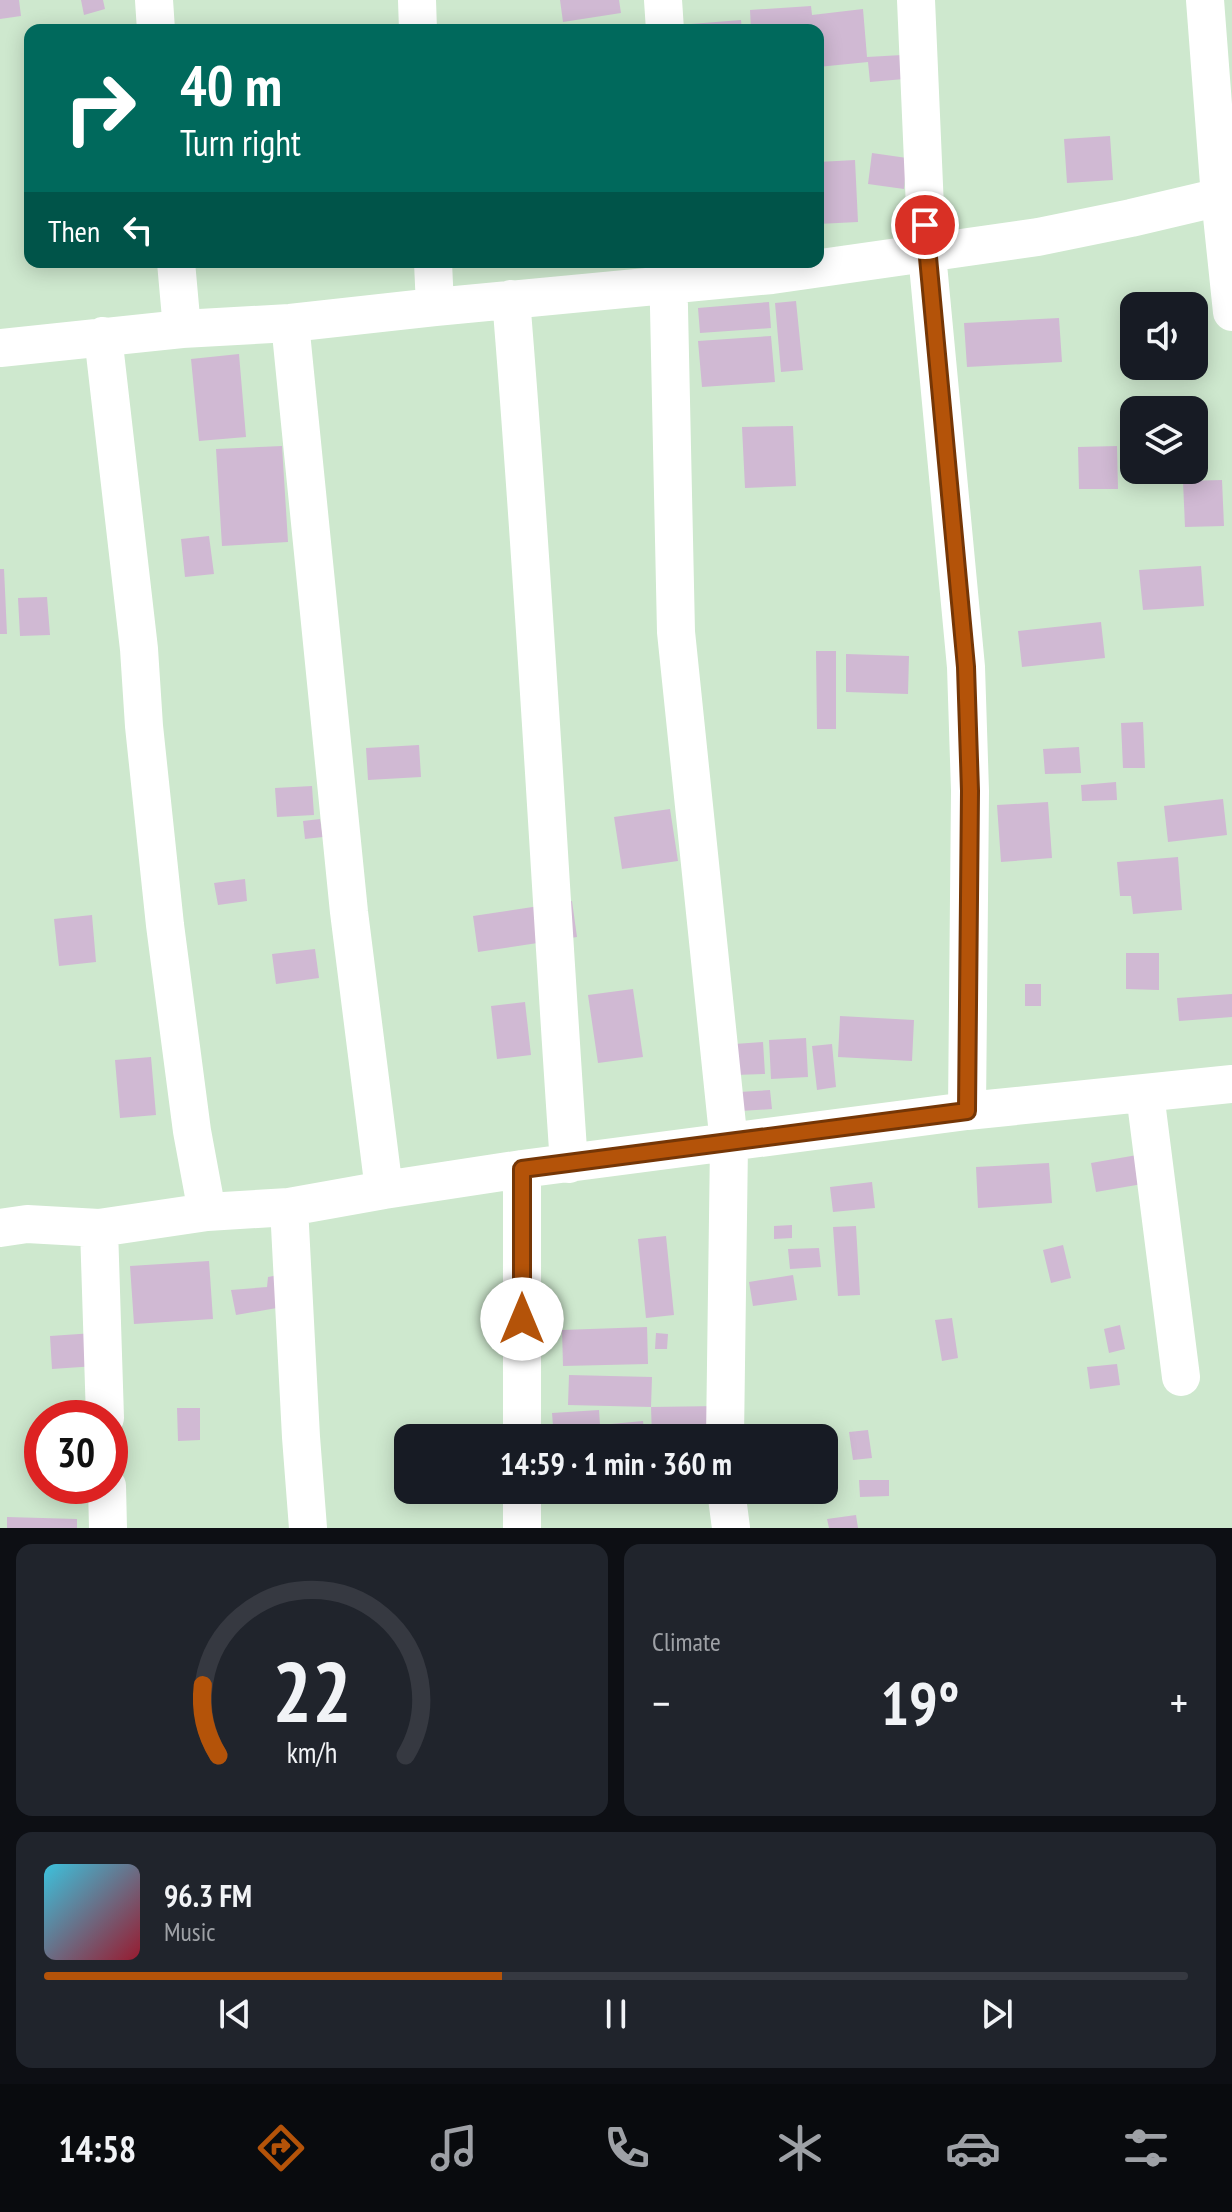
<!DOCTYPE html>
<meta charset="utf-8">
<style>
:root{--surface:#171b24;--page:#20242c;--text:#f1f3f6;--muted:#9ea1a6;--line:#363941;--accent:#b45309}
body{margin:0;font-family:"PT Sans Narrow",sans-serif;background:var(--page);color:var(--text);height:100vh;display:flex;flex-direction:column;font-size:30px;white-space:nowrap}
*{box-sizing:border-box;margin:0}
p{font-size:26px;color:var(--muted)}
.icon{flex:none;width:44px;height:44px;fill:none;stroke:currentColor;stroke-width:2;stroke-linecap:round;stroke-linejoin:round}
.map{position:relative;height:1528px;overflow:hidden}
.details{display:flex;flex-direction:column;gap:16px;padding:16px;background:#0d0f14;flex:1}
.details>*{flex:none}
.hud{position:absolute;left:24px;top:24px;width:800px;height:244px;border-radius:16px;box-shadow:0 4px 20px #0003;background:#00695c;color:#fff;overflow:hidden}
.buttons{position:absolute;left:1120px;top:292px;display:grid;gap:16px}
.buttons a{display:grid;place-items:center;width:88px;height:88px;border-radius:16px;background:var(--surface);box-shadow:0 4px 20px #0003;font-size:40px}
.speed{position:absolute;left:24px;top:1400px;display:flex;gap:16px;font-size:40px;font-weight:700;text-align:center}
.speed>*{display:grid;place-content:center;width:104px;height:104px;border-radius:50%;background:var(--surface);box-shadow:0 4px 20px #0003;line-height:1}
.speed .limit{border:12px solid #d22;background:#fff;color:#111}
.pin{position:absolute;display:grid;place-items:center;width:68px;height:68px;color:#fff;margin:-34px;border:4px solid #fff;border-radius:50%;box-shadow:0 2px 8px #0007}
.me{position:absolute;width:88px;margin:-44px;rotate:0deg;stroke-linejoin:round;filter:drop-shadow(0 0 6px #0008)}
.turn{display:flex;align-items:center;gap:28px;height:168px;padding:0 24px;font-size:36px}
.turn .icon{width:104px;height:104px;stroke-width:2.5}
.turn b{display:block;font-size:56px;line-height:68px}
.then{display:flex;align-items:center;height:76px;padding:0 24px;background:#0003;gap:16px;font-size:30px}
.big{font-size:60px;font-weight:700;line-height:1.1}
.details .widget{flex:1;display:flex;flex-direction:column;justify-content:center;gap:12px;min-width:0;padding:0 28px;border-radius:16px;background:var(--page)}
.details .dial{align-items:center;gap:0}
.dial svg{height:208px;overflow:visible;fill:none;stroke:var(--line);stroke-width:7;stroke-linecap:round;text-anchor:middle}
.dial text{fill:var(--text);stroke:none}
.song{display:flex;align-items:center;gap:24px}
.cover{width:96px;height:96px;border-radius:12px;background:linear-gradient(135deg,hsl(190 70% 55%),hsl(350 70% 35%))}
.played{height:8px;border-radius:4px;background:linear-gradient(90deg,var(--accent) 40%,var(--line) 40%)}
.keys{display:flex;justify-content:space-around;direction:ltr}
.heat{display:flex;justify-content:space-between;align-items:center;font-size:44px;direction:ltr}
.details .tiles{flex:1;display:grid;gap:16px;grid-template-columns:1fr 1fr}
.widget:last-child{grid-column:span 2}
.trip{position:absolute;left:394px;top:1424px;width:444px;height:80px;border-radius:16px;background:var(--surface);box-shadow:0 4px 20px #0003;font-weight:700;line-height:80px;text-align:center}
.tab-bar{display:flex;height:128px;justify-content:space-around;align-items:center;background:#090b0e;color:var(--muted)}
.tab-bar .icon{width:56px;height:56px}
.tab-bar .active{color:var(--accent)}
.tab-bar b{font-size:36px;color:var(--text)}
.map>svg:first-child{display:block}
</style>
<div class="map">
<svg width="1232" height="1528" viewBox="0 0 1232 1528">
<rect width="100%" height="100%" fill="#cee8ce"/>
<!-- building -->
<path fill="#d0b9d3" d="M0 0H19L21 16 0 19Z
M81 0H103L105 9 84 15Z
M560 0H619L621 13 563 22Z
M811 6 812 15 863 9 867 57 902 55 904 79 870 82 868 62 818 67V30H751L750 10Z
M741 20 742 30H691V24Z
M1110 136 1113 180 1067 183 1064 139Z
M872 153 907 158 904 189 868 184Z
M855 160 858 222 818 224V162Z
M796 301 803 370 781 372 775 303Z
M769 302 771 328 700 333 698 308Z
M1059 318 1062 362 967 367 964 323Z
M771 336 775 382 702 387 698 341Z
M239 354 246 437 199 441 191 359Z
M793 426 796 486 745 488 742 427Z
M282 446 288 542 222 546 216 449Z
M1117 446 1118 489H1079L1078 447Z
M1222 480 1224 526 1185 527 1183 481Z
M209 536 214 574 185 577 181 539Z
M1201 566 1204 606 1143 610 1139 570Z
M0 569H4L7 634H0Z
M47 597 50 635 20 636 18 598Z
M1101 622 1105 658 1022 667 1018 631Z
M816 651H836V729H817Z
M846 654 909 656 908 694 846 692Z
M1143 722 1145 768H1123L1121 723Z
M419 745 421 777 368 780 366 748Z
M1079 747 1081 773 1045 774 1043 749Z
M1116 782 1117 800 1082 801 1081 785Z
M312 786 314 815 277 817 275 788Z
M1223 799 1227 835 1168 842 1164 806Z
M1048 802 1052 858 1001 862 997 805Z
M670 809 678 861 622 869 614 817Z
M320 819 323 837 305 839 303 821Z
M1178 857 1182 910 1133 914 1131 896H1120L1117 862Z
M245 879 247 901 218 905 214 883Z
M572 901 577 937 478 952 473 916Z
M92 915 96 962 59 966 54 919Z
M315 949 319 978 276 984 272 954Z
M1126 953H1159V990L1126 989Z
M1025 984H1041V1006H1025Z
M633 989 643 1057 598 1063 588 995Z
M1232 994V1017L1179 1021 1177 998Z
M525 1002 531 1055 497 1059 491 1006Z
M840 1016 914 1020 912 1061 838 1057Z
M806 1038 808 1077 771 1079 769 1040Z
M763 1042 765 1074 735 1075 734 1044Z
M832 1044 836 1087 817 1090 812 1046Z
M151 1057 156 1115 120 1118 115 1060Z
M770 1090 772 1109 725 1112 723 1093Z
M1143 1154 1148 1183 1096 1192 1091 1163Z
M1049 1163 1052 1203 978 1208 976 1167Z
M872 1182 875 1208 833 1212 830 1187Z
M792 1225V1238L774 1239V1226Z
M856 1226 860 1295 838 1296 833 1227Z
M666 1236 674 1315 646 1318 638 1239Z
M1063 1245 1071 1278 1051 1283 1043 1250Z
M819 1248 821 1267 790 1269 788 1249Z
M209 1261 213 1319 134 1324 130 1266Z
M305 1270 311 1302 236 1315 231 1290 267 1287 268 1277Z
M793 1275 797 1300 753 1306 749 1282Z
M952 1318 958 1358 942 1361 935 1320Z
M1120 1325 1125 1349 1109 1353 1104 1329Z
M647 1327 648 1364 563 1366 562 1330Z
M94 1333 96 1366 52 1369 50 1336Z
M656 1333 668 1334 667 1349H655Z
M1117 1364 1120 1385 1090 1389 1087 1367Z
M569 1375 652 1377 651 1407 719 1406V1438H652L651 1407 568 1405Z
M177 1408H200V1440L178 1441Z
M599 1410 600 1425 643 1421 645 1438H554L552 1413Z
M868 1430 872 1458 853 1460 849 1432Z
M859 1480H889V1496L860 1497Z
M558 1490H606V1495L559 1499Z
M856 1515 858 1528H829L827 1519Z
M7 1517 77 1519V1528H7Z"/>
<g fill="none" stroke-linecap="round" stroke-linejoin="round">
<!-- minor -->
<path stroke="#fff" stroke-width="38" d="M154 0 156 30
M417 0 418 30
M663 0 665 30
M916 0 927 254 966 667 970 791 967 1111
M1205 0 1220 197 1232 312
M176 262 182 329
M433 262 435 307
M668 262 676 632 729 1144 725 1438
M511 299C535 587 549 876 569 1164
M290 323 349 912 384 1190
M103 336 139 649 144 726 165 925 192 1131 207 1212
M0 348 182 329 290 323 435 307 772 275 1038 237 1131 218 1220 197 1232 196
M1145 1094 1181 1377
M522 1169V1438
M289 1207 301 1437 308 1528
M0 1228 27 1224 99 1228 207 1212 289 1207 384 1190 522 1169 967 1111 1232 1084
M99 1228 105 1418
M107 1486 108 1528
M522 1490V1528
M726 1490 731 1528"/>
</g>
<g fill="none" stroke-linecap="round" stroke-linejoin="round">
<defs>
<path id="route" d="M522 1319V1169L967 1111 970 791 966 667 925 225"/>
</defs>
<!-- route casing -->
<use href="#route" stroke="#753606" stroke-width="20"/>
<!-- route -->
<use href="#route" stroke="#b45309" stroke-width="14"/>
</g>
</svg>
<div class="buttons">
<a><svg class="icon" aria-label="sound" viewBox="0 0 24 24"><path d="M4 9h4l5-4v14l-5-4H4zM17 9q2 3 0 6"/></svg></a>
<a><svg class="icon" aria-label="layers" viewBox="0 0 24 24"><path d="M12 4l9 5-9 5-9-5zM3 14l9 5 9-5"/></svg></a>
</div>
<div class="speed"><div class="limit">30</div></div>
<div class="pin" style="left:925px;top:225px;background:#d93025"><svg class="icon" aria-label="arrive" viewBox="0 0 24 24"><path d="M6 21V4h12l-3 4 3 4H6"/></svg></div>
<svg class="me" style="left:522px;top:1319px" viewBox="-20 -20 40 40"><circle r="19" fill="#fff"/><path d="M0-13L10 11 0 6-10 11z" fill="#b45309"/></svg>
<div class="trip">14:59 · 1 min · 360 m</div>
<div class="hud">
<div class="turn"><svg class="icon" aria-label="right" viewBox="0 0 24 24"><path d="M7 20v-9h11M14 6l5 5-5 5"/></svg><div><b>40 m</b>Turn right</div></div>
<div class="then">Then<svg class="icon" aria-label="left" viewBox="0 0 24 24"><path d="M17 20v-9H6M10 6l-5 5 5 5"/></svg></div>
</div>
</div>
<section class="details">
<div class="tiles">
<div class="widget dial"><svg viewBox="0 0 100 80">
<path d="M14 69A42 42 0 1 1 86 69"/>
<path d="M14 69A42 42 0 0 1 8 42" stroke="#b45309"/>
<text x="50" y="56" font-size="32" font-weight="700">22</text>
<text x="50" y="72" font-size="11">km/h</text>
</svg></div>
<div class="widget"><p>Climate</p>
<div class="heat"><a>−</a><b class="big">19°</b><a>+</a></div>
</div>
<div class="widget">
<div class="song"><i class="cover"></i><div><b>96.3 FM</b><p>Music</p></div></div>
<div class="played"></div>
<div class="keys"><svg class="icon" aria-label="previous" viewBox="0 0 24 24"><path d="M18 5L8 12l10 7zM5 5v14"/></svg><svg class="icon" aria-label="pause" viewBox="0 0 24 24"><path d="M8 5v14M16 5v14"/></svg><svg class="icon" aria-label="next" viewBox="0 0 24 24"><path d="M6 5l10 7-10 7zM19 5v14"/></svg></div>
</div>
</div>
</section>
<nav class="tab-bar">
<b>14:58</b>
<svg class="icon active" aria-label="directions" viewBox="0 0 24 24"><path d="M12 3l9 9-9 9-9-9zM9 14v-3h6M13 9l2 2-2 2"/></svg>
<svg class="icon" aria-label="music" viewBox="0 0 24 24"><path d="M9 18V5l10-2v13"/><circle cx="6" cy="18" r="3"/><circle cx="16" cy="16" r="3"/></svg>
<svg class="icon" aria-label="phone" viewBox="0 0 24 24"><path d="M5 4h4l2 5-3 2q2 4 5 5l2-3 5 2v4C11 20 4 13 5 4z"/></svg>
<svg class="icon" aria-label="climate" viewBox="0 0 24 24"><path d="M12 3v18M4 7l16 10M4 17L20 7"/></svg>
<svg class="icon" aria-label="car" viewBox="0 0 24 24"><path d="M5 17H2v-5l4-1 3-4h7l3 4 3 1v5h-3M9 17h6M6 11h13"/><circle cx="7" cy="17" r="2"/><circle cx="17" cy="17" r="2"/></svg>
<svg class="icon" aria-label="filters" viewBox="0 0 24 24"><path d="M4 7h16M4 17h16"/><circle cx="9" cy="7" r="2"/><circle cx="15" cy="17" r="2"/></svg>
</nav>
